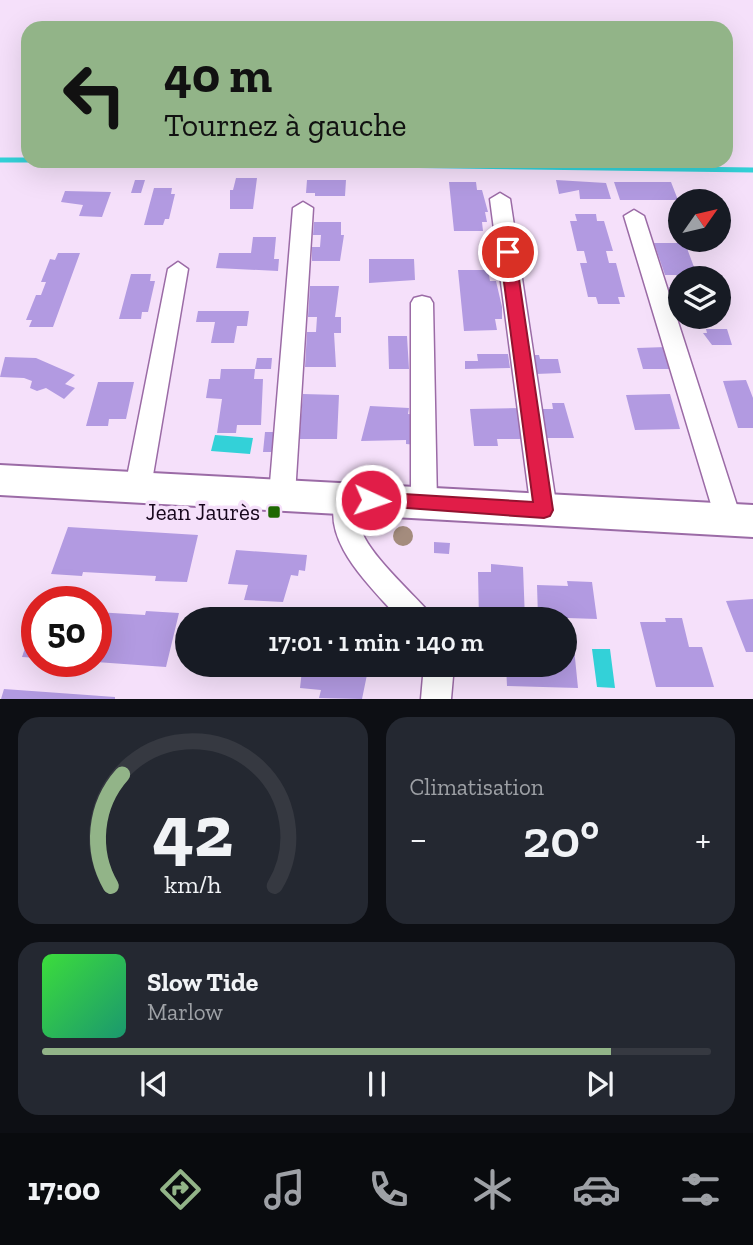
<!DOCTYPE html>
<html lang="fr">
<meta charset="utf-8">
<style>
:root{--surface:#171b24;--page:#242831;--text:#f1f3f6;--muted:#9ea1a6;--line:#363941;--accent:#92b488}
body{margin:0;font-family:"Zilla Slab",serif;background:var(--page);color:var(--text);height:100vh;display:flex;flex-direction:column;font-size:26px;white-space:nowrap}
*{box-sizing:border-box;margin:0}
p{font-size:23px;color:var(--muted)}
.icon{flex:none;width:38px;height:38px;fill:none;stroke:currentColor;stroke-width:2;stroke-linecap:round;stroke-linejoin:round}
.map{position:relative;height:699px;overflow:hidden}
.panel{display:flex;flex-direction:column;gap:18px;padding:18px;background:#0d0f14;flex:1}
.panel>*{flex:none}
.banner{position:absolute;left:21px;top:21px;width:712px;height:147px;border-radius:21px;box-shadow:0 7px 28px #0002;background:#92b488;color:#111;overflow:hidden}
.needle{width:46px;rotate:56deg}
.tools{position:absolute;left:668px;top:189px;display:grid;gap:14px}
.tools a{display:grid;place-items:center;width:63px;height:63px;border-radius:50%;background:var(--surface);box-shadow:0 7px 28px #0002;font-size:35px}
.speed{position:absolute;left:21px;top:586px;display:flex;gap:14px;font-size:35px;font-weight:700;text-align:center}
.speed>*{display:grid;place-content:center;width:91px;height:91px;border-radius:50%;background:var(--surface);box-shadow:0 7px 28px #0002;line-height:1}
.speed .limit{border:10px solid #d22;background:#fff;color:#111}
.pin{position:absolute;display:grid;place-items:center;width:60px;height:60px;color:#fff;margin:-30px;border:4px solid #fff;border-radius:50%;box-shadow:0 2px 7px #0007}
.me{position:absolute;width:77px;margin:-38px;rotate:93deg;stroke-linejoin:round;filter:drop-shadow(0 0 5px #0008)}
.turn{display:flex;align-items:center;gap:24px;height:147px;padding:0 28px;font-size:32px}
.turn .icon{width:91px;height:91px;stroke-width:2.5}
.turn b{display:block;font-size:49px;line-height:60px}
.big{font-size:52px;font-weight:600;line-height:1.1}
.panel .tile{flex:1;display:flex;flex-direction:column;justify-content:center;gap:10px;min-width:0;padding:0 24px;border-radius:21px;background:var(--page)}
.panel .dial{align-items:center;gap:0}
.dial svg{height:182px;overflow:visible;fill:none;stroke:var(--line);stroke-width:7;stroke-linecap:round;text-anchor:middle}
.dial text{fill:var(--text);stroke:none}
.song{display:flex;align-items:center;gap:21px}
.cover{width:84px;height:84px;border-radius:10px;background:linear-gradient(135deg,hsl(120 70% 55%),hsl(160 70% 35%))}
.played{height:7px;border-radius:4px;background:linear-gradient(90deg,var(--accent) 85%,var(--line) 85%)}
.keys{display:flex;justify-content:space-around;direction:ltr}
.heat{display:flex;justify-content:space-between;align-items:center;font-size:38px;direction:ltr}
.panel .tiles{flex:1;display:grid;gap:18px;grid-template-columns:1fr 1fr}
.tile:last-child{grid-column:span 2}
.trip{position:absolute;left:175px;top:607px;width:402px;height:70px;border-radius:35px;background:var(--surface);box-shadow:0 7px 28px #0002;font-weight:600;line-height:70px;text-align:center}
.tabs{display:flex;height:112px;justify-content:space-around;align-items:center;background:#090b0e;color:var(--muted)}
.tabs .icon{width:49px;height:49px}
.tabs .selected{color:var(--accent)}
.tabs b{font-size:32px;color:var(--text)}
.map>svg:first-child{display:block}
</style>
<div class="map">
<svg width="753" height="699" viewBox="0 0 753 699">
<rect width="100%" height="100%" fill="#f5e0fa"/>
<!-- water -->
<path fill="#33d1d8" d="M215 435 253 438 250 454 211 451Z
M592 649H610L615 688 597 687Z"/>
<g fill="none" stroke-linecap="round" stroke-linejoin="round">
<!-- stream -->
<path stroke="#33d1d8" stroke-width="5" d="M0 160H28
M88 161 753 170"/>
</g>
<!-- building -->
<path fill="#b29ae1" d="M236 178H257L253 209H230V190H233Z
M135 180H145L141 193H131Z
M307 180H346L345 196H315V193H306Z
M556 180 606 183 611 199H580L579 190 559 194Z
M449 182H476L477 190H482L488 212H485L487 222H482L483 231H454Z
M614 182H671L678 200H620Z
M154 188H172L171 194H175L169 219H165L163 225H144Z
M65 191 111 192 102 217 79 216 83 205 61 202Z
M575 214H596L597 221H604L613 251H606L609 263H616L625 297H618L620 304H598L596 297H588L580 263H587L584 251H577L570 221H577Z
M314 222H341V235H344L340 261H312V247H320L321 235H313Z
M253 237H276L274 259H279L278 271 216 268 219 253H251Z
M654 243H685L697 275H665Z
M58 253H80L53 327H29L32 320H26L36 295H41L46 282H41L50 259 55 260Z
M369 259H414L415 280 369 283Z
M458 270H488L490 281H496L502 307V319H495L497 330 464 331Z
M131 274H151L150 281H155L148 312H142L141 319H119Z
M310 286H339L335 317H341V333H334L336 367H305L307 332H316L317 317H308Z
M669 287H681V317H712L714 323H681Z
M198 311H249L247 326H237L234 343H211L215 322H196Z
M706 329H727L732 345H712L703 333H707Z
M388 336H407L409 369H389Z
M666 347 673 369H643L637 348Z
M477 354H508L510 368 465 369V361H478Z
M532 355H539L540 359H558L561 373 536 374Z
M5 357 36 358 75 375 65 384 75 388 64 399 46 388 37 391 30 388 32 381 24 378 0 377Z
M257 358H272L271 369H255Z
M221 369H255L254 379H263L261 425H237L236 433H217L222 399 206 398 209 379H220Z
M746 380 753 398V428H738L723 381Z
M98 382H134L126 419H109L108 426H86Z
M303 394 339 395 337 439H299Z
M670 394 680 429 635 430 626 395Z
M552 403H564L574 438H547L542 409H553Z
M370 406 409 408 408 414 419 415 417 445 406 444V440L361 441Z
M521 408 526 439H497L498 446H474L470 409Z
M265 432H275L272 452H263Z
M68 527 198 535 187 582 155 581 156 576 83 572 82 576 51 574Z
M434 542 450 543 449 554 434 553Z
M236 550 307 555 305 571 299 570 298 576 291 575 283 602 244 600 248 585 228 584Z
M491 564 523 567 525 620H479L478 572H491Z
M567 581 592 582 597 619 538 617 537 585 568 586Z
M753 599V652H746L726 601Z
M146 611 179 613 166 667 96 662V612L145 615Z
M36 615 37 658 22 657Z
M665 618H682L689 647H702L714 687H656L640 622H666Z
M565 648H574L578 688 507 686 506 665H565Z
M318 665H369L362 699 319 698 321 690 300 688 302 670 318 671Z
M4 689 115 697V699H1Z"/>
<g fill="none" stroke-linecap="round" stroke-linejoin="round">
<defs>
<path id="street" d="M500 193 510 199 557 510 553 518 544 521 535 518 531 510 490 199Z
M303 202 313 208 295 495 291 502 282 506 273 502 269 495 293 208Z
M634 210 644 216 742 521 738 529 729 532 720 529 716 521 624 216Z
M178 262 188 269 151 487 147 494 138 497 129 494 125 487 168 269Z
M422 296 430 298 433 303 437 503 433 511 424 514 415 511 411 503V303L414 298Z
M348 487 357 490C364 503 358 515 361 529 367 552 411 592 428 611L432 620H400C372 587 315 538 339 490Z
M424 665H454L451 699H421Z"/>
<path id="secondary" d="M0 465 753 505V537L0 495Z"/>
</defs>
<!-- street casing -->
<use href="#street" stroke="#9b6ba6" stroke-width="3"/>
<!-- secondary casing -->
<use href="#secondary" stroke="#9b6ba6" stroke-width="4"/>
<!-- street -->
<use href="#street" fill="#fff" fill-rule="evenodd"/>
<!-- secondary -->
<use href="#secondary" fill="#fff" fill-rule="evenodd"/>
</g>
<!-- trees -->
<circle fill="#a48c7d" cx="403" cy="536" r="10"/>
<!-- route -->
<path fill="#e11d48" stroke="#92132f" stroke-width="2" d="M508 248 515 252 553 510 550 516 544 518 365 505 362 500 371 492 533 502 500 252Z"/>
<!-- markers -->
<rect fill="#1f6802" stroke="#f5e0fa" stroke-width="2.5" x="267" y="505" width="14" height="14" rx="3.5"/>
<g text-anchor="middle" stroke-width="7" stroke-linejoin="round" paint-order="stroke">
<!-- poi labels -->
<g font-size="23" fill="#17061c" stroke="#f5e0fa" text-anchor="end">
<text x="260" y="520">Jean Jaurès</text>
</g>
</g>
</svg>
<div class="tools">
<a><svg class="needle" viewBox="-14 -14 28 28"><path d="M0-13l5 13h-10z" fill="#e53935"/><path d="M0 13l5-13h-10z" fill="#9ea1a6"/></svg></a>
<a><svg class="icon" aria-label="layers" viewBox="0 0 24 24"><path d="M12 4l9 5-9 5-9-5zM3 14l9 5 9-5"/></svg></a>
</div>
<div class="speed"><div class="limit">50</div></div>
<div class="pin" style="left:508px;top:252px;background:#d93025"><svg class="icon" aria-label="arrive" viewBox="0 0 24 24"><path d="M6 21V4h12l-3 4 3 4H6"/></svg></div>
<svg class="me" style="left:371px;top:500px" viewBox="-20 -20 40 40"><circle r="17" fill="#e11d48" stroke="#fff" stroke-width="3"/><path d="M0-11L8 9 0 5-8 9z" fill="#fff"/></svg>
<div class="trip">17:01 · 1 min · 140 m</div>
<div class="banner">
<div class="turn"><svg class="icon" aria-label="left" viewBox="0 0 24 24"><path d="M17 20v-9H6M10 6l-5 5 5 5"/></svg><div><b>40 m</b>Tournez à gauche</div></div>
</div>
</div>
<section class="panel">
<div class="tiles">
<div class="tile dial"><svg viewBox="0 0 100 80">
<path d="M14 69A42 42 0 1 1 86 69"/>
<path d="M14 69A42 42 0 0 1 19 20" stroke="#92b488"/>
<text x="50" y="56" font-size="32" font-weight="700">42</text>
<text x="50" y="72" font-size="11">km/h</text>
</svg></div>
<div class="tile"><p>Climatisation</p>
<div class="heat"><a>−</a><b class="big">20°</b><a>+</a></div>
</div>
<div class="tile">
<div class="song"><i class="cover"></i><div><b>Slow Tide</b><p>Marlow</p></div></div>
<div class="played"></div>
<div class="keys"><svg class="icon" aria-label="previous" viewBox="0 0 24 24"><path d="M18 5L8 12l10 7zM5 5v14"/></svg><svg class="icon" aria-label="pause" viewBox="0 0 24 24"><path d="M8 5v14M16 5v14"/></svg><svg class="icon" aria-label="next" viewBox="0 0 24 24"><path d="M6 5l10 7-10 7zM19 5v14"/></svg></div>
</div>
</div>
</section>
<nav class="tabs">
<b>17:00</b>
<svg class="icon selected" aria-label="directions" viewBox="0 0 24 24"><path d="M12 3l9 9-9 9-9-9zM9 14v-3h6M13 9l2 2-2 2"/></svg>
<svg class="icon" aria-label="music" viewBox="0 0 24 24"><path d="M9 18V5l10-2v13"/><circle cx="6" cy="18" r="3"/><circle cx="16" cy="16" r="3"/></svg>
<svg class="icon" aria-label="phone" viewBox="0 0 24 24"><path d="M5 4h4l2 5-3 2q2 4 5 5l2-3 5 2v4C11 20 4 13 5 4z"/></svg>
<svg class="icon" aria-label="climate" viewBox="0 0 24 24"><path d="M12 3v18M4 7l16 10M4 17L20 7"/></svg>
<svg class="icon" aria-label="car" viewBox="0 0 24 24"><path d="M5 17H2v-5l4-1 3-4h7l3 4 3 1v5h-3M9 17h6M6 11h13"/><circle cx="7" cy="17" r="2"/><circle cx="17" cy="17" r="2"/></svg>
<svg class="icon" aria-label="filters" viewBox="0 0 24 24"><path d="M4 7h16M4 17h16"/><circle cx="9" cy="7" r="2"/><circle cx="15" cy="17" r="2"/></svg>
</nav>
